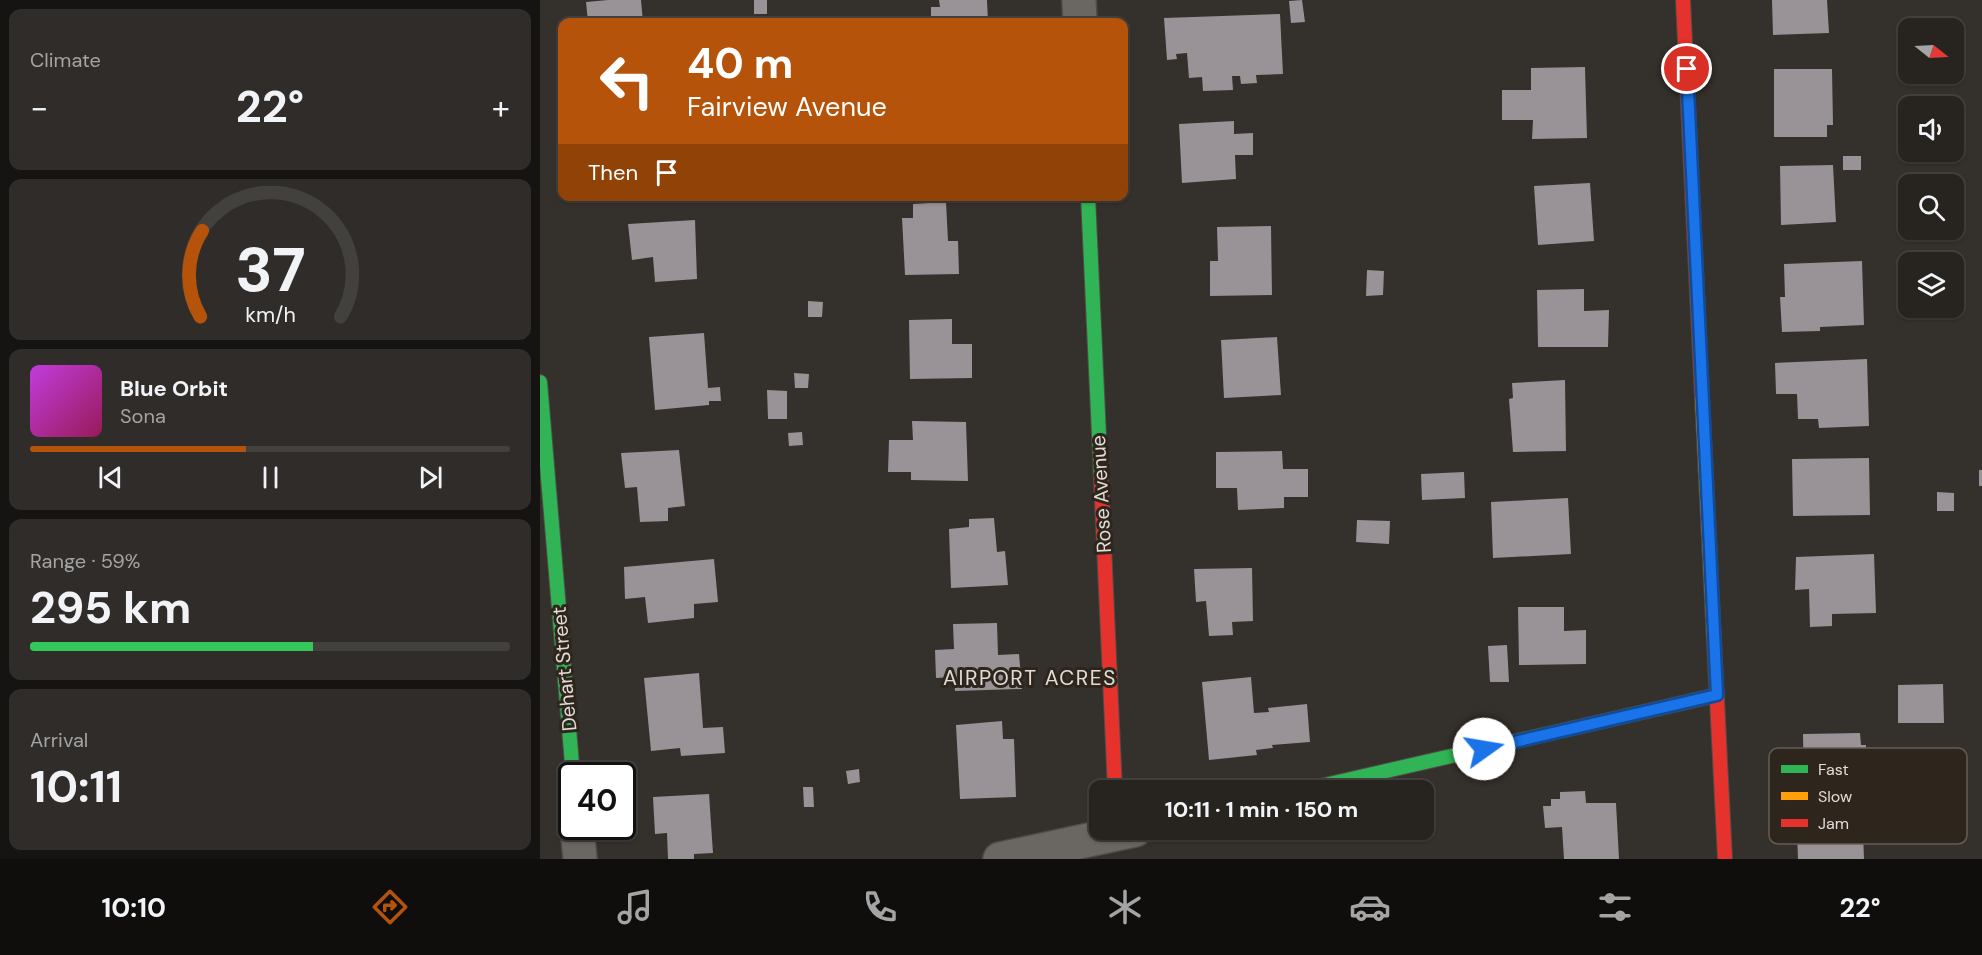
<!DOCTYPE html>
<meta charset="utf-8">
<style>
:root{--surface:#272420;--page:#2f2c29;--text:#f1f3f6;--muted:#a4a4a5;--line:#43413e;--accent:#b45309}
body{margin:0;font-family:"DM Sans",sans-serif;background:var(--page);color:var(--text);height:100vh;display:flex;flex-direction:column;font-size:22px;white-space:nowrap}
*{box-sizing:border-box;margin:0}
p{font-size:20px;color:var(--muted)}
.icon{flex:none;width:33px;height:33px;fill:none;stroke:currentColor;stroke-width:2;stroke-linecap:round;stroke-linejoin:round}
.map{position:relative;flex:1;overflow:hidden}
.drawer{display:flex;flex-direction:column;gap:9px;padding:9px;background:#151412;width:540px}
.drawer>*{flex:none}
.top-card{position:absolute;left:18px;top:18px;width:570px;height:183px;border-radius:12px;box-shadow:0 2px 4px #0004,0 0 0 2px var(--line);background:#b45309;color:#fff;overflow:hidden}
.needle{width:39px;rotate:108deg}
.tools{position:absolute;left:1358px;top:18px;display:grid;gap:12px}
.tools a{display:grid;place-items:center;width:66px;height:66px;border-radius:12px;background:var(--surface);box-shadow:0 2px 4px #0004,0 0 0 2px var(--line);font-size:30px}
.speed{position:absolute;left:18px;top:762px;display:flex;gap:12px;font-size:30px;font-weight:700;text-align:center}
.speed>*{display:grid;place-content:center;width:78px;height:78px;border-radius:50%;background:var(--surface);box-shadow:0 2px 4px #0004,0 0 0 2px var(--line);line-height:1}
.speed .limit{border:3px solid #111;border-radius:9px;background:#fff;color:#111}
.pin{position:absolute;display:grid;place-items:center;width:51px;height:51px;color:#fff;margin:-26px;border:3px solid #fff;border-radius:50%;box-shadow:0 2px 6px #0007}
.me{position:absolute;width:66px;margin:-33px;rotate:77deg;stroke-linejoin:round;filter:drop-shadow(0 0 4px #0008)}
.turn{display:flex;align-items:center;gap:21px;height:126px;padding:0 30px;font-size:27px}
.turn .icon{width:78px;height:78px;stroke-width:2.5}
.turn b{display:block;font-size:42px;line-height:51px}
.then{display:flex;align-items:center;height:57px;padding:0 30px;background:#0003;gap:12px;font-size:22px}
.big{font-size:45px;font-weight:700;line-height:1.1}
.drawer .card{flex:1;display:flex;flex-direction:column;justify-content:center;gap:9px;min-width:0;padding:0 21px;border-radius:12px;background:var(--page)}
.drawer .dial{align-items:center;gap:0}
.dial svg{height:156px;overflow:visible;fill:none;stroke:var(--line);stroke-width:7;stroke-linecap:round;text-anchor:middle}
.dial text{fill:var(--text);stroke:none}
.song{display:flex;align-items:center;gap:18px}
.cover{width:72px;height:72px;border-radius:9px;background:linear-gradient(135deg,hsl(290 70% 55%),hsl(330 70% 35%))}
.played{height:6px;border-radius:3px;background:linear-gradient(90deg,var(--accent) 45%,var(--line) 45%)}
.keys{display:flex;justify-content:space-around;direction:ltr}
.heat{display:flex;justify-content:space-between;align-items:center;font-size:33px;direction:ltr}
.charge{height:9px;border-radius:4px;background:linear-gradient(90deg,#34c759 59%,var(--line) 0)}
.trip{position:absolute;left:549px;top:780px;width:345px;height:60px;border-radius:12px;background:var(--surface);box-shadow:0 2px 4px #0004,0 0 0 2px var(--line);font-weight:700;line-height:60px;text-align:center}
.tab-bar{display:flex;height:96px;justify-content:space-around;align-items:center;background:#100e0d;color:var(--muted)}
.tab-bar .icon{width:42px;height:42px}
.tab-bar .active{color:var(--accent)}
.tab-bar b{font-size:27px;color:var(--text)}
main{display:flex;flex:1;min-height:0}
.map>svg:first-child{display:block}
</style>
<main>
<section class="drawer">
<div class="card"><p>Climate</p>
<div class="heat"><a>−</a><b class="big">22°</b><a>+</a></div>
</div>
<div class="card dial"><svg viewBox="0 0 100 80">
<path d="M14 69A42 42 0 1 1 86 69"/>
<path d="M14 69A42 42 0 0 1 15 25" stroke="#b45309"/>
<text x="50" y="56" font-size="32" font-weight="700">37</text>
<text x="50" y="72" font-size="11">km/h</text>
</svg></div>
<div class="card">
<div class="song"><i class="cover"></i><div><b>Blue Orbit</b><p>Sona</p></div></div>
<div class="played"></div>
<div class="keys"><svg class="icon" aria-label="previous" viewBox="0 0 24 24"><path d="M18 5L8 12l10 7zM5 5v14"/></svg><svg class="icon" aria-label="pause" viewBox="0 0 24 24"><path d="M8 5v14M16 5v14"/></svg><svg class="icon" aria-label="next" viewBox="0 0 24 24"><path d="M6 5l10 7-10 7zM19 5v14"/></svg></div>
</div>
<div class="card"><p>Range · 59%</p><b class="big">295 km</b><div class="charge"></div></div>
<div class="card"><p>Arrival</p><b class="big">10:11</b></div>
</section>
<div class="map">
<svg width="1442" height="859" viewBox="0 0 1442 859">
<rect width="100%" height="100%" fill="#34302b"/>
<!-- building -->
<path fill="#999296" d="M68 0H101L103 22H48L46 2Z
M214 0H227V14H214Z
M399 0H447L448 22H391V7H400Z
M762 0 765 22 751 23 749 1Z
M1232 0H1287L1289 33 1233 35Z
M740 14 743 74 716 75 717 83 701 84 700 76H692L693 90 663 91 662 77 649 78 647 53 636 54 637 59 627 60 624 18Z
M1045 67 1047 138 992 139 993 120H962V90H991V68Z
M1234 69H1292L1293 125H1287V137H1234Z
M694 121V134L713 133V155H695L696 179 642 183 639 124Z
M1303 156H1321V170H1303Z
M1293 165 1296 222 1241 225 1240 166Z
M1050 183 1054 241 998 245 994 186Z
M406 202 408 241H418L419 274 365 275 362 218H373V204Z
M155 220 157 279 115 282 113 257 92 260 88 224Z
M731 226 732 295 670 296V261H678L677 227Z
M1322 261 1324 325 1280 327V331L1242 332 1240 297H1245L1244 264Z
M827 270 844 271 843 295 826 296Z
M1044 289V311L1069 310 1068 347H998L997 290Z
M268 301 283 302 282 317H268Z
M412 319V344H432V378L370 379 369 320Z
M164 333 168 388 180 387 181 401H169V405L115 410 109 337Z
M737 337 741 395 684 398 681 340Z
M1327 359 1329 426 1279 428 1278 419H1258L1257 394H1236L1235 363Z
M254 373 269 374 268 388H255Z
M1025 380 1026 451 973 452 969 399 973 398 972 383Z
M227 390 247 391V419H228Z
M372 421 426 422 428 481 371 480V472H348L349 440H373Z
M262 432 263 445 249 446 248 433Z
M139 450 145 506 128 508V521L100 522 97 487 85 488 81 453Z
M742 451 743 469H768V497H744V508L698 510 697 488H676V452Z
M1329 458 1330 515 1253 516 1252 459Z
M1439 470H1442V486H1439Z
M924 472 925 498 882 500 881 474Z
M1397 492 1414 493V511H1397Z
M1028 498 1031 554 953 558 951 502Z
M454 518 457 552 465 551 468 585 411 588 409 529 429 527V519Z
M817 520 850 521 849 544 816 542Z
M1334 554 1336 613 1292 614V626L1270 627 1269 589 1255 590 1256 557Z
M174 559 178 602 154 604V618L108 623 105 597 85 599 84 567Z
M712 568 713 621 692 622 693 635 669 636 666 601 656 602 654 569Z
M978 607H1024V631L1046 630V664L979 665Z
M457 623 458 655 479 654 482 689 415 691 414 677 396 678 395 650 414 649 413 624Z
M967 645 969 682H950L948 646Z
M159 673 163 728 183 727 185 753 141 756 140 748 111 751 104 678Z
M711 677 714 713 729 712 728 708 767 704 770 742 732 745 733 748 716 750 717 755 669 760 662 682Z
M1403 684 1404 723H1358V685Z
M462 721 463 739H474L476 797 420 799 416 725Z
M1320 733 1321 745H1326V757H1322L1323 799 1294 802 1293 791 1264 794 1263 734Z
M319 769 320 782 308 784 306 771Z
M263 787H273L274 807H264Z
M1045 791 1046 803H1076L1079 859H1024L1022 827 1005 828 1003 806H1011V799H1020V792Z
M169 794 173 853 154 854V859H128L127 833 115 834 113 797Z
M1257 832H1323L1324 859H1258Z"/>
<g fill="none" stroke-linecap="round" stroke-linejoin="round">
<defs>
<path id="street" d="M539 0 540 22
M37 826 40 859
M460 859 595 830"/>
<path id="fast" d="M548 196 561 479
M0 382 33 776
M763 790 1086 716"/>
<path id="slow" d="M1162 396 1174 640
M1086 716 1177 695"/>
<path id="jam" d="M1143 0 1162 396
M561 479 575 790
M1174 640 1185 859"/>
</defs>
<!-- street casing -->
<use href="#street" stroke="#4f4c47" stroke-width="36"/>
<!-- fast casing -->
<use href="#fast" stroke="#4f4c47" stroke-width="16"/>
<!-- slow casing -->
<use href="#slow" stroke="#4f4c47" stroke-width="16"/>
<!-- jam casing -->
<use href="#jam" stroke="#4f4c47" stroke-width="16"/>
<!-- street -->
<use href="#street" stroke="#6a6662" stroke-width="33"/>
<!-- fast -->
<use href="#fast" stroke="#30b455" stroke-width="14"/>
<!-- slow -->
<use href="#slow" stroke="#ff9f0a" stroke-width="14"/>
<!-- jam -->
<use href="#jam" stroke="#e5322d" stroke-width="14"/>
</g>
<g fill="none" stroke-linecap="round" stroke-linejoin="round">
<defs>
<path id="route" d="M944 749 1177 695 1147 69"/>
</defs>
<!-- route casing -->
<use href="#route" stroke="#114b97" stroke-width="15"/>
<!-- route -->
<use href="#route" stroke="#1a73e8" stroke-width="10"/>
</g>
<g text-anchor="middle" stroke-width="6" stroke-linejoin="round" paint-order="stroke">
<!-- street labels -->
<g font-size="20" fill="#e2dcd7" stroke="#2e261d">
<text transform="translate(561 494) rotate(-93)" y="7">Rose Avenue</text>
<text transform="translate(24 669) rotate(-95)" y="7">Dehart Street</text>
</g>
<!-- neighbourhood labels -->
<g font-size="21" letter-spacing="1.5" fill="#e2dcd7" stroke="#2e261d">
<text x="490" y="685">AIRPORT ACRES</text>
</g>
</g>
<!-- legend -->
<rect x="1229" y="748" width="198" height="96" rx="9" fill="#2e261d" stroke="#645d55" stroke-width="1.5"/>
<rect x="1241" y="765" width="27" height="8" fill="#30b455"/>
<rect x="1241" y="792" width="27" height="8" fill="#ff9f0a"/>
<rect x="1241" y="819" width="27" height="8" fill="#e5322d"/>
<g font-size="16" fill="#e2dcd7">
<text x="1278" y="775">Fast</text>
<text x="1278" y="802">Slow</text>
<text x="1278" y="829">Jam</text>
</g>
</svg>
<div class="tools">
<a><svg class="needle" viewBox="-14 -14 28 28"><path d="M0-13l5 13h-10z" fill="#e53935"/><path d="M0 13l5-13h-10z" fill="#a4a4a5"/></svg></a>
<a><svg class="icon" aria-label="sound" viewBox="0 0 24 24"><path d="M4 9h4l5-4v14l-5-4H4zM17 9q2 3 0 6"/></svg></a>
<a><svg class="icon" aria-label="search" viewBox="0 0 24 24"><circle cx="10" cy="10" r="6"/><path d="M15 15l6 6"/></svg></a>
<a><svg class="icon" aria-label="layers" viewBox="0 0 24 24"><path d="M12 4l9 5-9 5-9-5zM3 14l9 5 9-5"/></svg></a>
</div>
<div class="speed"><div class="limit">40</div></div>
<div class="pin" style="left:1147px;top:69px;background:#d93025"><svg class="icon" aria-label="arrive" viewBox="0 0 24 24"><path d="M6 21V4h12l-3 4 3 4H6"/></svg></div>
<svg class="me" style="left:944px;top:749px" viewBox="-20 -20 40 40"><circle r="19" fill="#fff"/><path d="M0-13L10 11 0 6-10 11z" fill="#1a73e8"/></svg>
<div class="trip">10:11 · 1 min · 150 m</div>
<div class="top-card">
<div class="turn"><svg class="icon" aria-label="left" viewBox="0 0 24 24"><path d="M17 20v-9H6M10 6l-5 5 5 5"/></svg><div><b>40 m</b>Fairview Avenue</div></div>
<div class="then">Then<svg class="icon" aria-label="arrive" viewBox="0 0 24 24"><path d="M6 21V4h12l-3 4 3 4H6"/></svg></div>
</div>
</div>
</main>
<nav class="tab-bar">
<b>10:10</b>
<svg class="icon active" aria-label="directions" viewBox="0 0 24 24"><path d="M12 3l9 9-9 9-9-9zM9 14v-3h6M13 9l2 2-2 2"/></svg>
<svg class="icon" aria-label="music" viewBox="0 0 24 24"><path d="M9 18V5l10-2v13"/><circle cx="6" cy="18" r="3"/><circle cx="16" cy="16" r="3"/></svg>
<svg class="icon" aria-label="phone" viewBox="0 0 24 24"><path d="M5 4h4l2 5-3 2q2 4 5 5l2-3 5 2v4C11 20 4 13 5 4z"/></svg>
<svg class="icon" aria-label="climate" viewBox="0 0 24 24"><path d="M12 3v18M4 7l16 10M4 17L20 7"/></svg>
<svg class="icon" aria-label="car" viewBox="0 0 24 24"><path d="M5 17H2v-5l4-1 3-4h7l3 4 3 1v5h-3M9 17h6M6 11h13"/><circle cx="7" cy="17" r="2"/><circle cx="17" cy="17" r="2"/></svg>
<svg class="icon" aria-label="filters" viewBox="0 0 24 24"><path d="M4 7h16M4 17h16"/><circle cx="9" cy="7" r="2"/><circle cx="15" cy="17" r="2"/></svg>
<b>22°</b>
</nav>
